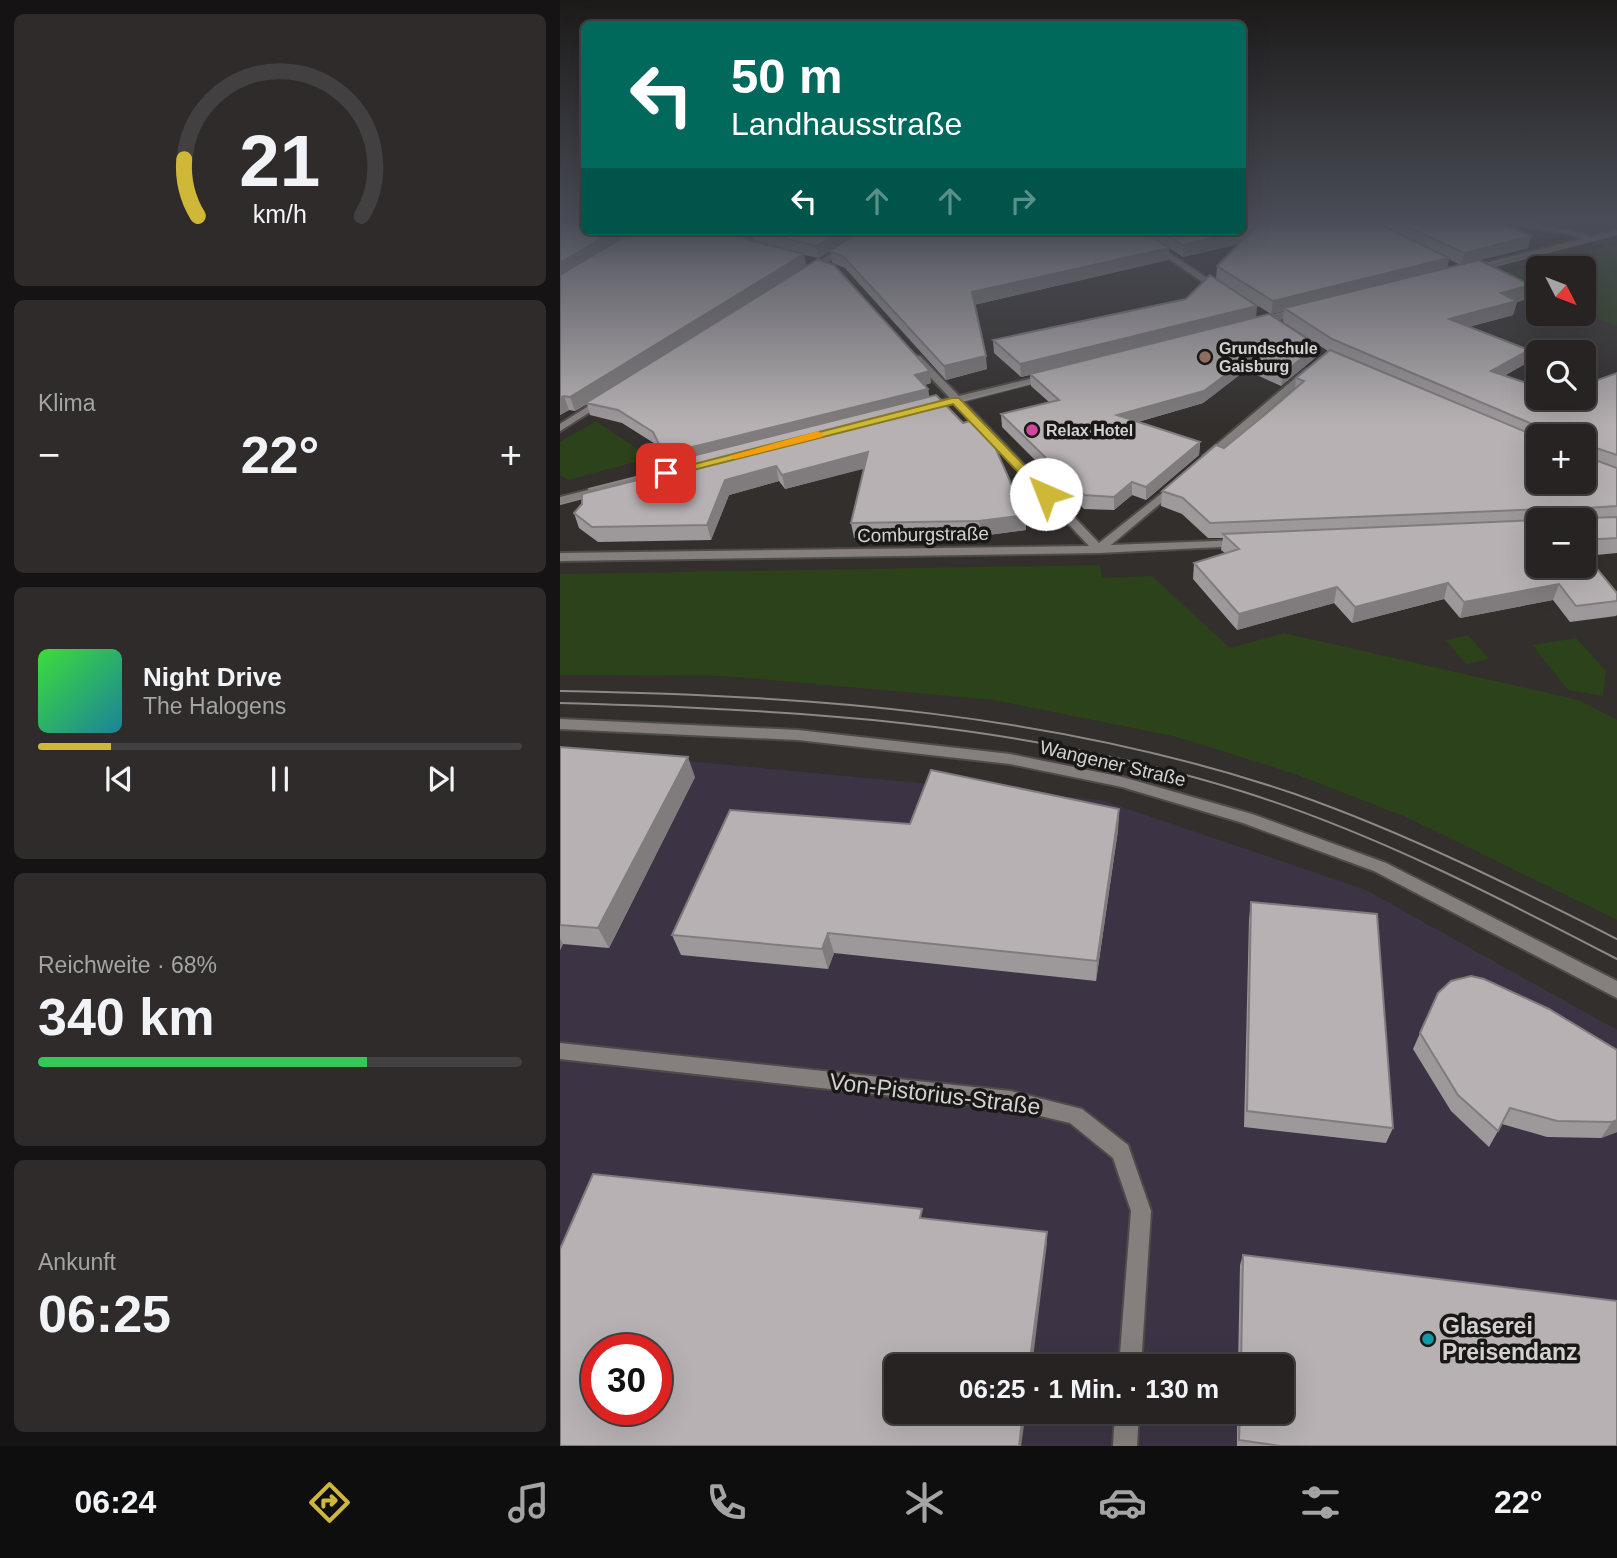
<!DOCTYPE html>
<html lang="de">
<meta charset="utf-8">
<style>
:root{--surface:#262322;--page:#2e2b2a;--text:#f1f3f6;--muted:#a4a4a5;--line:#424040;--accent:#cfb837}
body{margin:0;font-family:Helvetica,sans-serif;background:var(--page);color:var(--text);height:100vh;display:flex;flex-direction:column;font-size:26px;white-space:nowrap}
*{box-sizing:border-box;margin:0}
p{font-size:23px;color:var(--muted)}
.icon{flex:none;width:38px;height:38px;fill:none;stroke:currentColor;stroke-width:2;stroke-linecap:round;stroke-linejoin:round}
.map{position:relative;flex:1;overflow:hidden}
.panel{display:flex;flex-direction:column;gap:14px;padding:14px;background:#151313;width:560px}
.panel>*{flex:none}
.hud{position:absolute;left:21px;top:21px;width:665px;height:214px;border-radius:10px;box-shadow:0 7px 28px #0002,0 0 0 2px var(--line);background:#00695c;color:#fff;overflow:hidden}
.needle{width:46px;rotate:132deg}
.fabs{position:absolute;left:966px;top:256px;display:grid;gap:14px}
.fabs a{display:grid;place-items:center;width:70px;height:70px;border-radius:10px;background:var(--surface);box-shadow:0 7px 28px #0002,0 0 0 2px var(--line);font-size:35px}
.speed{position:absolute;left:21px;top:1334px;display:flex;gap:14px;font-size:35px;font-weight:700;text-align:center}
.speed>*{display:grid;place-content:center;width:91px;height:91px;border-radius:50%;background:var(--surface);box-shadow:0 7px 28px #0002,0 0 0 2px var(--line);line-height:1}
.speed .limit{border:10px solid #d22;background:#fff;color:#111}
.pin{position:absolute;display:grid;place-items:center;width:60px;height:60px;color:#fff;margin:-30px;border-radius:14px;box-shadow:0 4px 10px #0006}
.me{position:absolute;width:77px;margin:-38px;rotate:316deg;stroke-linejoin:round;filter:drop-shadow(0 0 5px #0008)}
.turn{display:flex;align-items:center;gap:24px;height:147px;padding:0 35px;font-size:32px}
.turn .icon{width:91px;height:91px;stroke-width:2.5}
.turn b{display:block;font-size:49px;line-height:60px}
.lanes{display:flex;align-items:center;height:66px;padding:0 35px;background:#0003;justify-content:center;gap:35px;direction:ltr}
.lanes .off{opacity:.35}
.big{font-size:52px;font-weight:600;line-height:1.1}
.panel .tile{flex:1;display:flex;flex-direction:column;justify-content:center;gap:10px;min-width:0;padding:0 24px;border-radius:10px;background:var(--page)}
.panel .dial{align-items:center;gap:0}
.dial svg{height:182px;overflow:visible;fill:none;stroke:var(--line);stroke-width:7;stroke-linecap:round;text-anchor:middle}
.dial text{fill:var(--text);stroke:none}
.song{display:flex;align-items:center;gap:21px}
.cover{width:84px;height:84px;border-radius:10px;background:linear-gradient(135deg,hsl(120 70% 55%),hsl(190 70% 35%))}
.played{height:7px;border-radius:4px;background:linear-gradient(90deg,var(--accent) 15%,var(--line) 15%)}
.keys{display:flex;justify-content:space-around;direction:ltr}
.heat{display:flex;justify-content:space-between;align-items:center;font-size:38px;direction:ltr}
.charge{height:10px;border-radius:5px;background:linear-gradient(90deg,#34c759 68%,var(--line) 0)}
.trip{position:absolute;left:324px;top:1354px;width:410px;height:70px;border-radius:10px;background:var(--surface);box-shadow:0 7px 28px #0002,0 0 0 2px var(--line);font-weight:600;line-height:70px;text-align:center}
.menu{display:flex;height:112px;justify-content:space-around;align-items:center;background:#0f0e0e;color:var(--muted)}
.menu .icon{width:49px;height:49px}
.menu .current{color:var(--accent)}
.menu b{font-size:32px;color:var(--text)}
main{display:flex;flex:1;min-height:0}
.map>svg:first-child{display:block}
</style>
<main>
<section class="panel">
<div class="tile dial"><svg viewBox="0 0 100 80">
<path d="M14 69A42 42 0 1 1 86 69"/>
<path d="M14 69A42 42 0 0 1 8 44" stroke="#cfb837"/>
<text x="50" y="56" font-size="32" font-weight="700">21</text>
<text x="50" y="72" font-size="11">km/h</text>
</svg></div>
<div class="tile"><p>Klima</p>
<div class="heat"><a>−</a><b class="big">22°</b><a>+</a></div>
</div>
<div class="tile">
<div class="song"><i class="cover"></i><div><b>Night Drive</b><p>The Halogens</p></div></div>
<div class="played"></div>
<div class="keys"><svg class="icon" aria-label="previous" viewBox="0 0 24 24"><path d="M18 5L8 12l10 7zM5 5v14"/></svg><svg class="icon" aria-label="pause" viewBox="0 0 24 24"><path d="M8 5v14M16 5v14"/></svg><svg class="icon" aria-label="next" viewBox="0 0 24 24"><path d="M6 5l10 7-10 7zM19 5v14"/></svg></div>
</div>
<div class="tile"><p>Reichweite · 68%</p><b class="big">340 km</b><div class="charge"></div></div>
<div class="tile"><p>Ankunft</p><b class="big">06:25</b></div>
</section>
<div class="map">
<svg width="1057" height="1446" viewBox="0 0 1057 1446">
<rect width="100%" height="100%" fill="#332f2d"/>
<!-- commercial -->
<path fill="#3c3444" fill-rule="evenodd" d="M19 751 541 800 806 890 1057 1030V1446H0V752ZM37 1349H96V1409H37ZM336 1367H721V1412H336Z"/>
<!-- green -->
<path fill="#2b421a" d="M1057 244V326L1021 313H1024V268H978V294L937 275Z
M36 421 90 458 8 480 0 474V442Z
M540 565 542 578 592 576 670 648 724 633 1019 700 1057 720V920L846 817 735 774 617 737 434 700 165 676 0 675V574Z
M908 635 929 659 906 664 886 640Z
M1016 638 1046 671 1043 696 1008 690 972 645Z"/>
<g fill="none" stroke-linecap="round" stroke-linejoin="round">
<defs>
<path id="minor" d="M946 223H963L1010 230 1030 237 1057 230V234L908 271V267L1022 239 1009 234Z
M307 231H316L251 273 244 271Z
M568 231H577L663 289 656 291Z
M742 308 746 311 745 313 697 326 693 323Z
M354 356H360L399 396 490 374V378L403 401 539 543 616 482 620 483V487L551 545 681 540 687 543 681 546 539 553 0 561V553L529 546 395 403 365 409V405L390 398 354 360Z
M746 369 754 371 651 460H643V456Z
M41 398 49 400 0 431V424Z
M128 465 132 466V470L0 503V497Z
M0 1043 451 1091 522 1109 568 1145 591 1211 581 1367H559L571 1211 553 1158 510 1123 451 1109 0 1059Z
M555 1412H579L577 1446H553Z"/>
<path id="tertiary" d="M0 719 238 730 450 754 562 777 692 814 826 863 1057 981V998L814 871 683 823 562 787 450 764 238 740 0 729Z"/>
</defs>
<!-- minor casing -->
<use href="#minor" stroke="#4f4b49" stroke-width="4"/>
<!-- tertiary casing -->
<use href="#tertiary" stroke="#4f4b49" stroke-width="4"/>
<!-- minor -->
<use href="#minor" fill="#85807e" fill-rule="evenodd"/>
<!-- tertiary -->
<use href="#tertiary" fill="#85807e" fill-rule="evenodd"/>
<!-- tram -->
<path stroke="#8c8887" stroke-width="2" d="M912 272 1057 234
M694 320 742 308
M366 410 488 379
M29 489 128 464
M0 504 41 493
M0 691C248 695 498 713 735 794 846 833 952 886 1057 939
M0 703C231 709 462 722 684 792 814 833 936 896 1057 959"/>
</g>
<!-- wall -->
<path fill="#9d989a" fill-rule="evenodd" d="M0 223 186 239 196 242 186 231H682V223H941L971 236 968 248 920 260 967 299 957 302 953 315 909 327 969 350 965 364 944 376 978 397H1024L1057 373V553L1026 556 1057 593V615L1056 616 1010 622 993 600 900 618 884 599 792 623 774 603 677 630 633 579 634 563 665 553 661 550 663 538H648L622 514 601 506 602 491 664 448 735 390 736 378 768 351 723 322 724 311 711 314 656 279 657 266 679 244 623 257 609 248 608 260 414 305 427 369 386 380 285 268 272 263 270 251 259 258 244 255 246 266 371 383 365 385 368 389 369 397 465 515 466 530 421 536 294 538 291 523 304 468 225 489 219 481 169 495 151 540 38 542 19 528 14 513 111 472 109 467H108L97 445 62 423 30 415 27 404 15 411 9 410 0 415ZM889 259 900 265 887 268ZM978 436H1024L978 481ZM1024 520V565H978Z
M696 318 756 357 721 386 686 370 643 403 578 422 640 442 639 455 586 500 572 495 554 510 524 509 442 427 441 414 489 402 471 386 470 375 461 377 434 353 433 340Z
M0 747 135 777 49 948 3 944 0 950Z
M559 809 558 830 536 981 274 953 268 969 121 955 112 935 350 824Z
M691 902 833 1128 826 1143 684 1127 689 919Z
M860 1033 1057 1050V1132L1041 1138 987 1137 942 1124 929 1147 891 1111 853 1049Z
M683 1255 1057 1446H677V1412H721V1367H678L680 1265Z"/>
<!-- shaded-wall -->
<path fill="#807c7d" d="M694 229 692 241 623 257V245Z
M54 231H78L0 278V263Z
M281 231H302L259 258 256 246Z
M971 236 968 248 901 265 904 253Z
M609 248 608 260 413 305 412 292Z
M244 254 246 266 26 403 27 404 15 411 10 397Z
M889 258 886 270 724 308V311L711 314 713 301Z
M971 285 967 299 957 302 953 315 886 333 889 319 941 293Z
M697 306 696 318 461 377 460 364Z
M757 345 756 357 721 386 723 374Z
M969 350 965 364 927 385 931 371Z
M426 356 427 369 386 380 384 366Z
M688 358 686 370 643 403 557 428V415Z
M370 371 371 383 356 387 355 375Z
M368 389 370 401 108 462 109 467H108L104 454Z
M4 396 9 410 0 415V398Z
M640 442 639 455 586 500V487Z
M308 452 311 467 225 489 222 475Z
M216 466 219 481 169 495 151 540 147 525 165 480Z
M572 482V495L554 510V497Z
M465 515 466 530 421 536 419 521Z
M888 583 884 599 792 623 795 607Z
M999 584 993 600 900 618 904 602Z
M777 587 774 603 677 630 679 614Z
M128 757 135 777 49 948 38 928Z
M559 809 558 830 536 981 537 961Z
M268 933 274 953 268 969 262 949Z
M0 938 3 944 0 950Z
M1057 1120V1132L1041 1138 1052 1122Z
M487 1232V1243L472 1367H469Z
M463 1412H466L461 1446H459Z"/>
<!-- building -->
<path fill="#b7b1b3" stroke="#807c7d" stroke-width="2" fill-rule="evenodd" d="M0 223H24V231H54L0 263Z
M682 223H817L889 258 713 301 657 266 694 229 623 245 601 231H682Z
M839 223H941L971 236 904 253Z
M74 231H178L186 239 244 254 10 397 4 396 0 398V275Z
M196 231H281L256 246Z
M301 231H582L609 248 412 292 426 356 384 366 283 256 270 251Z
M258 259 274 265 370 371 355 375 368 389 104 454 93 432 58 410 26 403Z
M919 260 971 285 941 293 957 301 889 319 969 350 931 371 978 387V397H1024V385L1057 373V455L1030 446 1027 449V457L1057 468V506L1028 508 1027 515 1030 518 1057 517V538L1024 540V520H984L986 511 983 509 650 523 623 498 602 491 656 445 664 448 707 413 744 381 736 378 770 350 978 437V481H1024V436H985L984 429 772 339 724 308Z
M650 275 697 306 460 364 433 340 626 299Z
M709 314 757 345 723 374 688 358 644 391 557 415 640 442 586 487 572 482 554 497 524 495 441 414 499 400 470 374Z
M376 395 403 423 417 419 427 429 465 515 419 521 291 523 308 452 222 475 216 466 165 480 147 525 32 527 14 513 22 504V494L113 471 108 462Z
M978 520V565H1024V553L1057 593V601L1016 606 999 584 904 602 888 583 795 607 777 587 679 614 634 563 679 549 663 534Z
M0 747 128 757 38 928 0 925Z
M371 770 559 809 537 961 268 933 262 949 112 935 170 810 350 824Z
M691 902 817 914 833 1128 687 1111Z
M911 976 924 979 989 1009 1057 1050V1120L1052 1122 997 1121 950 1108 938 1131 898 1095 860 1033 878 993 891 981Z
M33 1174 362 1209 360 1218 487 1232 469 1367H336V1412H463L459 1446H0V1249ZM37 1349H96V1409H37Z
M683 1255 1057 1301V1446H720L679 1440 680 1412H721V1367H681Z"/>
<!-- sky -->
<linearGradient id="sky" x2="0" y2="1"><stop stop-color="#1c1a19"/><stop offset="0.52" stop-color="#4a4d57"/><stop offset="1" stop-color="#4a4d57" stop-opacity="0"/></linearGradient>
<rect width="1057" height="425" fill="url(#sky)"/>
<!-- route -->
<path fill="#cfb837" stroke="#877824" stroke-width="2" d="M392 398H399L490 492V497H482L393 404 106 477 99 473Z"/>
<!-- slow -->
<path fill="#f59e0b" d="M258 431 264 435 262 437 175 459 169 456Z"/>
<!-- markers -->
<circle fill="#8d6e63" stroke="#1a1817" stroke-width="2.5" cx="645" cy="357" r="7"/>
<circle fill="#d1479c" stroke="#1a1817" stroke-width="2.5" cx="472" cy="430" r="7"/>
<circle fill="#0f9aa8" stroke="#1a1817" stroke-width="2.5" cx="868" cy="1339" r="7"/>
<g text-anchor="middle" stroke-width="7" stroke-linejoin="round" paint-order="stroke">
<!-- far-poi labels -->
<g font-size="16" font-weight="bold" fill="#d4d1d0" stroke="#1a1817" text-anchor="start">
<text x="659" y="354">Grundschule<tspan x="659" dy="18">Gaisburg</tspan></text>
<text x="486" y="436">Relax Hotel</text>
</g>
<!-- street labels -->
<g font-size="19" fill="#d4d1d0" stroke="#1a1817">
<text transform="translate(363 534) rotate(-1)" y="7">Comburgstraße</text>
<text transform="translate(553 763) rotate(13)" y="7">Wangener Straße</text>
</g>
<!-- near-street labels -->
<g font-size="23" fill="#d4d1d0" stroke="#1a1817">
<text transform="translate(375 1094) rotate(7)" y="8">Von-Pistorius-Straße</text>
</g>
<!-- near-poi labels -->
<g font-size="23" font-weight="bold" fill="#d4d1d0" stroke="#1a1817" text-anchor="start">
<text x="882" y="1334">Glaserei<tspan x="882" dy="26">Preisendanz</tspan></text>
</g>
</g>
</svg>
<div class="fabs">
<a><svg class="needle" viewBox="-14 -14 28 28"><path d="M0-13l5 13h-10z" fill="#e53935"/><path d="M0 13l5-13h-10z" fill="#a4a4a5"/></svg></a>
<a><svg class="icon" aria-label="search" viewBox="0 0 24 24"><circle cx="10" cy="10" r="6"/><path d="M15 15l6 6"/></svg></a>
<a>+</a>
<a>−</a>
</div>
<div class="speed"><div class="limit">30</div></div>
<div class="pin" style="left:106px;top:473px;background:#d93025"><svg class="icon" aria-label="arrive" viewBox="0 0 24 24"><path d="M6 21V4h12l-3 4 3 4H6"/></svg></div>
<svg class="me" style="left:486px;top:494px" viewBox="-20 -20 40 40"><circle r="19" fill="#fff"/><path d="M0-13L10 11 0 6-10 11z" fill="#cfb837"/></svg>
<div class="trip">06:25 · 1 Min. · 130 m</div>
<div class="hud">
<div class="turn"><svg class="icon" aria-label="left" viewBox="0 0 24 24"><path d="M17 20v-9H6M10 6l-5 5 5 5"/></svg><div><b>50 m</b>Landhausstraße</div></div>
<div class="lanes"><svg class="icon" aria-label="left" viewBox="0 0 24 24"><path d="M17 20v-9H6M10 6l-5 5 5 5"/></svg><svg class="icon off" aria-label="ahead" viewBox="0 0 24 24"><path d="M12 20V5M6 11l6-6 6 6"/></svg><svg class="icon off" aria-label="ahead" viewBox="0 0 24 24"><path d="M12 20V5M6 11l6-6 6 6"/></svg><svg class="icon off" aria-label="right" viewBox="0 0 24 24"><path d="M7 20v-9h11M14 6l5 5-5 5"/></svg></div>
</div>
</div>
</main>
<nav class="menu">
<b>06:24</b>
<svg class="icon current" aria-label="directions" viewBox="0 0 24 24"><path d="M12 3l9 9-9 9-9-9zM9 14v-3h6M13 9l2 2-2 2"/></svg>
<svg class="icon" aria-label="music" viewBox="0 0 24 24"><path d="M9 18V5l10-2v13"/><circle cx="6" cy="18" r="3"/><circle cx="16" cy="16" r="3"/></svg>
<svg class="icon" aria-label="phone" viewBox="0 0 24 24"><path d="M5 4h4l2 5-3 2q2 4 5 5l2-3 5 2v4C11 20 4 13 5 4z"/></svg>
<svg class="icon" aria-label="climate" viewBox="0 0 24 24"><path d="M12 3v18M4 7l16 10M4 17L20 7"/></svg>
<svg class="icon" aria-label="car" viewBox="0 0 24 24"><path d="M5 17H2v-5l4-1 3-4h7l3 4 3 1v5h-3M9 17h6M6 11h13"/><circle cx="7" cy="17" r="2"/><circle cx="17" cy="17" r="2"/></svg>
<svg class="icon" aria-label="filters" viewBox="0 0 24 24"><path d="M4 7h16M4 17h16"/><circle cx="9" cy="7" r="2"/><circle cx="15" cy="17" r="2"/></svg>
<b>22°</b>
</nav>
